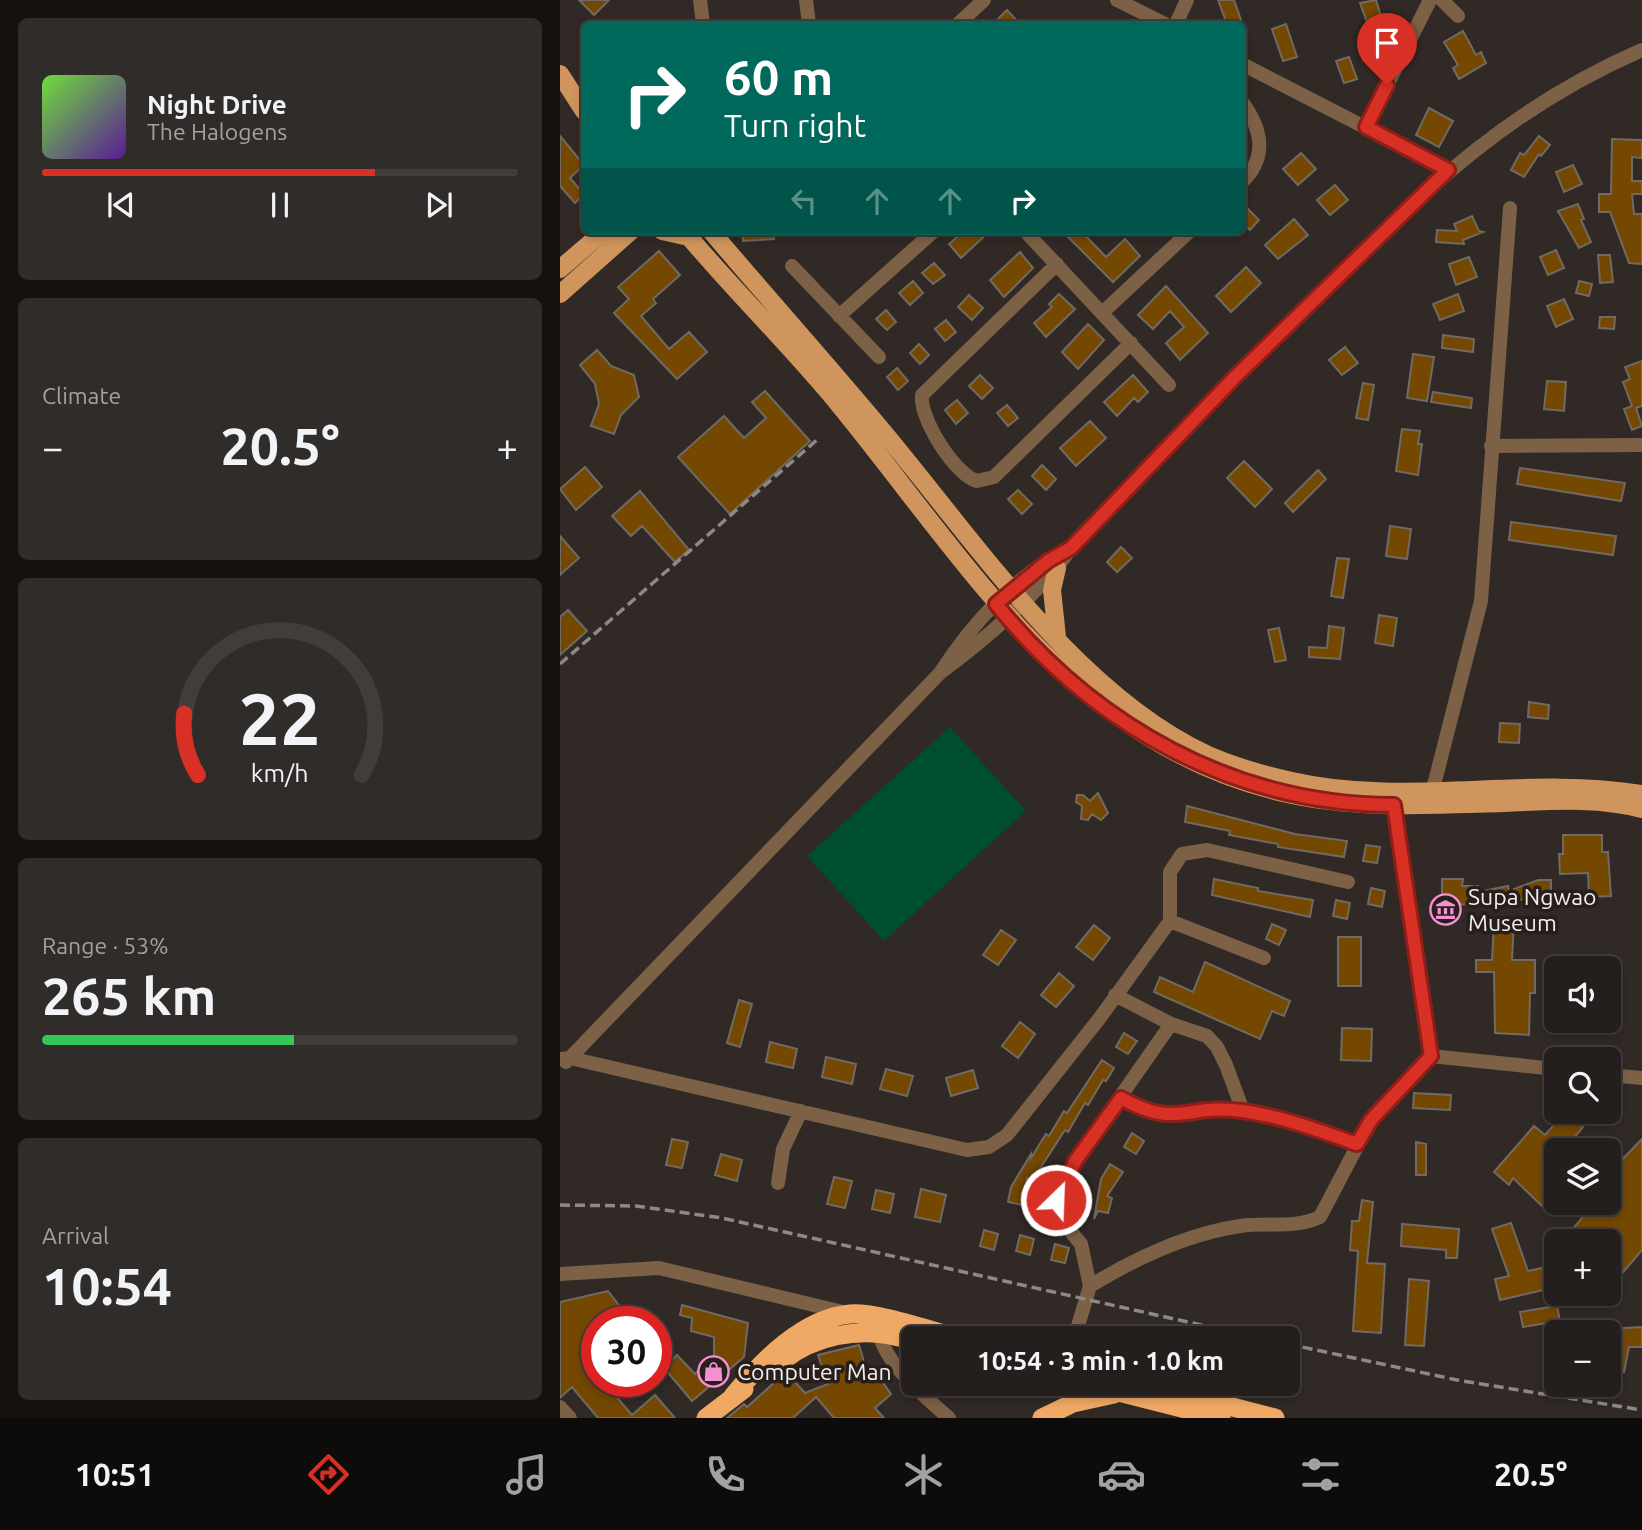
<!DOCTYPE html>
<meta charset="utf-8">
<style>
:root{--surface:#241f1c;--page:#302c29;--text:#f1f3f6;--muted:#a3a2a3;--line:#413d3b;--accent:#d93025}
body{margin:0;font-family:Ubuntu,sans-serif;background:var(--page);color:var(--text);height:100vh;display:flex;flex-direction:column;font-size:26px;white-space:nowrap}
*{box-sizing:border-box;margin:0}
p{font-size:23px;color:var(--muted)}
.icon{flex:none;width:38px;height:38px;fill:none;stroke:currentColor;stroke-width:2;stroke-linecap:round;stroke-linejoin:round}
.map{position:relative;flex:1;overflow:hidden}
.sheet{display:flex;flex-direction:column;gap:18px;padding:18px;background:#14110f;width:560px}
.sheet>*{flex:none}
.banner{position:absolute;left:21px;top:21px;width:665px;height:214px;border-radius:10px;box-shadow:0 4px 10px #0003,0 0 0 2px var(--line);background:#00695c;color:#fff;overflow:hidden}
.fabs{position:absolute;left:984px;top:956px;display:grid;gap:14px}
.fabs a{display:grid;place-items:center;width:77px;height:77px;border-radius:10px;background:var(--surface);box-shadow:0 4px 10px #0003,0 0 0 2px var(--line);font-size:35px}
.speed{position:absolute;left:21px;top:1306px;display:flex;gap:14px;font-size:35px;font-weight:700;text-align:center}
.speed>*{display:grid;place-content:center;width:91px;height:91px;border-radius:50%;background:var(--surface);box-shadow:0 4px 10px #0003,0 0 0 2px var(--line);line-height:1}
.speed .limit{border:10px solid #d22;background:#fff;color:#111}
.pin{position:absolute;display:grid;place-items:center;width:60px;height:60px;color:#fff;margin:-72px -30px;border-radius:50% 50% 50% 0;rotate:-45deg;box-shadow:0 0 7px #0007}
.pin .icon{rotate:45deg}
.me{position:absolute;width:77px;margin:-38px;rotate:24deg;stroke-linejoin:round;filter:drop-shadow(0 0 5px #0008)}
.turn{display:flex;align-items:center;gap:24px;height:147px;padding:0 28px;font-size:32px}
.turn .icon{width:91px;height:91px;stroke-width:2.5}
.turn b{display:block;font-size:49px;line-height:60px}
.lanes{display:flex;align-items:center;height:66px;padding:0 28px;background:#0003;justify-content:center;gap:35px;direction:ltr}
.lanes .off{opacity:.35}
.big{font-size:52px;font-weight:700;line-height:1.1}
.sheet .tile{flex:1;display:flex;flex-direction:column;justify-content:center;gap:10px;min-width:0;padding:0 24px;border-radius:10px;background:var(--page)}
.sheet .dial{align-items:center;gap:0}
.dial svg{height:182px;overflow:visible;fill:none;stroke:var(--line);stroke-width:7;stroke-linecap:round;text-anchor:middle}
.dial text{fill:var(--text);stroke:none}
.song{display:flex;align-items:center;gap:21px}
.cover{width:84px;height:84px;border-radius:10px;background:linear-gradient(135deg,hsl(100 70% 55%),hsl(270 70% 35%))}
.played{height:7px;border-radius:4px;background:linear-gradient(90deg,var(--accent) 70%,var(--line) 70%)}
.keys{display:flex;justify-content:space-around;direction:ltr}
.heat{display:flex;justify-content:space-between;align-items:center;font-size:38px;direction:ltr}
.charge{height:10px;border-radius:5px;background:linear-gradient(90deg,#34c759 53%,var(--line) 0)}
.trip{position:absolute;left:341px;top:1326px;width:399px;height:70px;border-radius:10px;background:var(--surface);box-shadow:0 4px 10px #0003,0 0 0 2px var(--line);font-weight:700;line-height:70px;text-align:center}
.tabs{display:flex;height:112px;justify-content:space-around;align-items:center;background:#0e0c0b;color:var(--muted)}
.tabs .icon{width:49px;height:49px}
.tabs .active{color:var(--accent)}
.tabs b{font-size:32px;color:var(--text)}
main{display:flex;flex:1;min-height:0}
.map>svg:first-child{display:block}
</style>
<main>
<section class="sheet">
<div class="tile">
<div class="song"><i class="cover"></i><div><b>Night Drive</b><p>The Halogens</p></div></div>
<div class="played"></div>
<div class="keys"><svg class="icon" aria-label="previous" viewBox="0 0 24 24"><path d="M18 5L8 12l10 7zM5 5v14"/></svg><svg class="icon" aria-label="pause" viewBox="0 0 24 24"><path d="M8 5v14M16 5v14"/></svg><svg class="icon" aria-label="next" viewBox="0 0 24 24"><path d="M6 5l10 7-10 7zM19 5v14"/></svg></div>
</div>
<div class="tile"><p>Climate</p>
<div class="heat"><a>−</a><b class="big">20.5°</b><a>+</a></div>
</div>
<div class="tile dial"><svg viewBox="0 0 100 80">
<path d="M14 69A42 42 0 1 1 86 69"/>
<path d="M14 69A42 42 0 0 1 8 42" stroke="#d93025"/>
<text x="50" y="56" font-size="32" font-weight="700">22</text>
<text x="50" y="72" font-size="11">km/h</text>
</svg></div>
<div class="tile"><p>Range · 53%</p><b class="big">265 km</b><div class="charge"></div></div>
<div class="tile"><p>Arrival</p><b class="big">10:54</b></div>
</section>
<div class="map">
<svg width="1082" height="1418" viewBox="0 0 1082 1418">
<rect width="100%" height="100%" fill="#302925"/>
<!-- green -->
<path fill="#004e30" d="M390 727 466 811 324 941 247 856Z"/>
<!-- building -->
<path fill="#754802" stroke="#706a63" stroke-width="2" d="M19 0H49L34 15Z
M658 0H674L681 20 667 24Z
M816 0 822 20 808 25 800 3Z
M447 10 460 24H433Z
M726 24 737 57 723 61 712 29Z
M903 31 916 55 921 52 926 63 899 79 893 68 898 65 884 42Z
M789 57 797 79 784 83 776 61Z
M869 108 893 121 879 147 856 135Z
M0 136 24 165 10 178 24 194 15 203 0 186Z
M979 136 990 145 981 156 979 154 964 177 951 170 960 153 964 155Z
M1052 139 1082 140V158L1072 157V181H1082V194H1072L1074 214H1082V264L1069 263 1050 212H1039V194H1051Z
M741 153 756 169 738 185 723 169Z
M1013 165 1022 184 1004 192 996 172Z
M775 185 788 200 770 215 757 200Z
M682 203 699 220 690 230 682 222Z
M1018 204 1024 219 1021 220 1031 242 1019 248 998 211Z
M912 216 919 231 923 232 903 240 904 244 876 242 877 230 897 231 894 224Z
M734 219 748 235 718 259 705 245Z
M182 231H213L214 239 183 241Z
M404 231H430L401 258 389 244Z
M514 231H521L546 257 565 239 580 256 553 282 508 237Z
M996 250 1004 268 988 275 980 257Z
M99 251 120 275 93 299 96 303 81 316 109 349 129 332 147 352 117 379 54 313 69 299 58 287Z
M460 252 473 268 444 297 430 280Z
M1038 255H1050L1053 282 1040 283Z
M909 257 917 277 896 285 889 264Z
M374 263 385 275 373 284 362 273Z
M686 267 701 283 671 312 656 296Z
M353 281 363 293 350 305 339 293Z
M1019 281 1032 284 1029 296 1016 293Z
M606 286 648 333 620 360 606 343 624 327 610 311 593 329 578 315Z
M499 294 515 309 486 337 474 323 492 307 489 304Z
M898 294 904 311 880 320 873 304Z
M409 295 423 308 412 320 398 307Z
M1004 299 1013 319 996 327 987 306Z
M326 310 336 322 327 330 316 319Z
M1040 317H1055L1054 329 1039 328Z
M386 320 396 332 385 341 375 329Z
M528 324 544 340 518 369 502 352Z
M883 335 914 339 913 352 882 348Z
M359 344 369 355 360 364 350 353Z
M785 347 798 363 782 375 769 360Z
M37 350 51 366 74 375 79 397 61 415 54 434 31 426 39 404 35 384 20 365Z
M853 354 874 357 867 401 847 398Z
M1082 361V406L1076 408 1082 426 1072 430 1064 409 1072 406 1063 382 1070 379 1065 367Z
M337 368 348 381 338 390 327 377Z
M420 375 433 388 422 399 409 386Z
M573 375 588 392 578 402 574 398 557 416 544 402Z
M987 381 1006 382 1004 411 984 409Z
M803 383 814 385 808 420 796 418Z
M205 391 250 441 170 514 118 457 164 416 184 438 206 418 192 402Z
M873 392 912 398 911 408 871 402Z
M397 400 408 413 396 424 385 410Z
M447 405 458 418 448 426 437 413Z
M530 421 546 438 516 466 500 448Z
M842 429 860 431 858 444H862L858 475 836 471Z
M684 461 712 489 695 507 667 478Z
M482 465 496 479 486 490 472 476Z
M25 467 42 487 16 510 0 489Z
M960 468 1065 483 1061 501 957 484Z
M758 470 766 479 733 512 725 503Z
M458 490 472 504 462 514 448 499Z
M80 491 129 550 115 562 82 526 71 536 52 516Z
M951 522 1056 536 1053 555 949 540Z
M830 526 851 529 847 559 826 556Z
M0 536 19 558 0 575Z
M561 547 572 558 557 572 547 562Z
M777 558 789 559 783 598 771 596Z
M8 610 27 631 0 655V617Z
M819 615 837 618 833 646 815 643Z
M769 626 784 628 780 659 749 657V647L767 648Z
M719 628 726 660 715 662 708 630Z
M969 702 989 705 988 719 968 717Z
M940 723 960 724 959 743 939 742Z
M538 793 548 813 541 820 532 814 528 820 521 819 522 806 516 802 517 795H523L530 801Z
M627 806 735 834 787 841 784 857 718 847V844L669 835 670 831 625 822Z
M1003 835H1042V852H1048L1051 896 1029 897 1028 873 1000 874 999 854H1003Z
M806 845 820 847 817 863 803 861Z
M654 879 698 888V891L753 900 750 917 652 895Z
M882 879H903L902 886H918V892L948 886 950 899 920 904 882 905Z
M978 880H991V896L957 900 954 889Z
M811 888 825 891 822 907 808 904Z
M776 900 790 903 787 919 773 916Z
M934 922 954 923 952 960H975V993H970L969 1035 935 1033 934 972H916V960H932Z
M712 924 726 930 719 945 706 939Z
M534 925 550 938 533 960 516 947Z
M441 930 456 940 438 965 423 955Z
M778 937H801V986H778Z
M645 962 730 1001 724 1016 712 1011 700 1039 594 992 600 977 633 992Z
M499 973 514 986 496 1007 481 995Z
M179 1000 192 1004 180 1047 167 1043Z
M460 1022 475 1034 458 1058 442 1046Z
M782 1028 812 1029 811 1061 781 1060Z
M564 1033 577 1041 568 1054 556 1047Z
M210 1042 237 1049 233 1068 206 1062Z
M266 1057 296 1064 292 1084 262 1077Z
M542 1060 554 1068 546 1081 543 1080 528 1105 525 1103 508 1132 505 1130 472 1181 467 1178 463 1205 448 1202 451 1187 471 1154V1158L486 1134 489 1136 504 1111 507 1113Z
M326 1069 353 1076 347 1096 320 1089Z
M413 1070 418 1088 391 1096 386 1078Z
M854 1093 891 1095 890 1110 853 1108Z
M1006 1112 1023 1127 1004 1150H996V1176L991 1182 996 1186V1194L983 1207 953 1178 949 1185 934 1172 974 1126 985 1135Z
M572 1133 584 1141 576 1154 564 1147Z
M112 1139 128 1142 122 1168 106 1165Z
M1082 1139V1250L1048 1290V1256L1052 1251 1048 1247V1241H1040L1026 1229 1016 1241H1003L1035 1202H1048V1187L1058 1175 1052 1170Z
M856 1142 866 1144V1175H856Z
M161 1154 182 1160 177 1181 155 1175Z
M550 1164 563 1172 547 1196 552 1198 548 1213 538 1211 534 1219 541 1179Z
M274 1177 292 1181 285 1208 267 1204Z
M361 1189 386 1195 380 1222 355 1217Z
M316 1190 334 1194 330 1213 312 1209Z
M802 1200 813 1202 807 1263 825 1264 821 1333 793 1331 798 1251 790 1250 792 1221H799Z
M951 1223 968 1271 992 1266 996 1287 940 1300 935 1279 949 1276 932 1229Z
M842 1224 899 1229 897 1258H886V1250L841 1246Z
M424 1230 438 1234 434 1250 420 1246Z
M460 1235 474 1239 470 1255 456 1251Z
M495 1244 509 1248 505 1263 491 1260Z
M849 1279 869 1281 864 1346 845 1345Z
M48 1291 71 1321H37V1381H43L72 1415 95 1395 115 1418H38L12 1387 0 1398V1302Z
M122 1305 188 1323 184 1357 132 1401 104 1368 117 1355 135 1374 154 1355V1337L131 1331 132 1318 120 1315Z
M997 1306 1000 1321 963 1327 960 1312Z
M1082 1327V1347H1069L1064 1372 1048 1369V1329Z
M299 1345 308 1375 316 1373 331 1394 315 1408 324 1418H274L256 1397 233 1418H167L184 1404 187 1407 226 1372 245 1393 268 1384 258 1355Z"/>
<g fill="none" stroke-linecap="round" stroke-linejoin="round">
<!-- minor -->
<path stroke="#7d6146" stroke-width="14" d="M140 0 143 24
M246 0 249 24
M557 0 605 24
M882 0 898 16
M398 24 424 0
M616 24 627 0
M682 64 888 170
M682 102C702 129 708 157 682 182
M806 127 870 0
M465 231 609 385
M497 264 362 395C359 418 395 475 417 481L434 477 571 343
M232 266 319 357
M542 313 630 231
M279 316 374 231
M931 446 1082 445
M380 673C423 641 481 592 511 548 595 460 680 372 767 287 869 187 948 108 1082 50
M873 789 921 601 950 208
M833 794 871 1056
M610 921 704 958
M555 995 611 1024 647 1036 657 1047 666 1065 683 1111
M0 1059 10 1058 407 1150 429 1147 447 1135 539 1019 610 921V872L622 854 647 850 788 882
M6 1062 380 673C411 625 457 573 510 548
M1048 1075 1082 1078
M561 1098C617 1130 628 1103 682 1111 722 1117 760 1131 798 1144
M218 1183 223 1149 241 1111
M0 1274 99 1268 287 1313
M530 1286C576 1258 626 1234 680 1226 707 1222 735 1229 760 1217L811 1120 871 1056 996 1069
M319 1327C318 1358 367 1399 389 1418
M514 1339 530 1286 521 1244 499 1217 498 1193 516 1160 611 1024
M0 1407 10 1418"/>
<!-- major -->
<path stroke="#cf955d" stroke-width="18" d="M0 74 24 111
M102 231 129 237
M124 231C174 291 231 346 280 406 407 561 513 744 723 793 795 810 871 805 944 803 989 801 1038 797 1082 809
M151 231C209 300 269 366 326 435 415 542 519 696 648 755 674 766 704 775 732 781 845 807 967 775 1082 794
M0 269 44 231
M0 294 71 231
M497 637 492 590 497 568"/>
<!-- highway -->
<path stroke="#f0a965" stroke-width="19" d="M222 1361C255 1335 299 1327 339 1337
M527 1384 661 1418
M584 1384 715 1418
M173 1396C201 1362 243 1318 290 1314 318 1312 374 1332 402 1339
M146 1418 184 1389
M482 1418 513 1403 554 1394"/>
<!-- rail -->
<path stroke="#8f8986" stroke-width="3.5" stroke-dasharray="10 5" stroke-linecap="butt" d="M0 664 258 439
M0 1205 76 1206 162 1218 704 1339
M728 1344 897 1380 1082 1410"/>
</g>
<g fill="none" stroke-linecap="round" stroke-linejoin="round">
<defs>
<path id="route" d="M496 1200 516 1160 561 1098C617 1130 628 1103 682 1111 721 1116 760 1131 797 1144L811 1120 871 1056 834 805C675 805 535 726 436 604L488 561 511 548 675 377 888 170 806 127 827 85"/>
</defs>
<!-- route casing -->
<use href="#route" stroke="#8d1f18" stroke-width="18"/>
<!-- route -->
<use href="#route" stroke="#d93025" stroke-width="12"/>
</g>
<!-- icons -->
<defs>
<symbol id="museum-ring" viewBox="-11 -11 22 22"><circle r="9.5" fill="#261f1b" stroke="#f590d1" stroke-width="1.5"/><path d="M0-6L6-3V-2H-6V-3ZM-5-1h2V3h-2ZM-1-1h2V3h-2ZM3-1h2V3H3ZM-6 4H6V6H-6Z" fill="#f590d1"/></symbol>
<symbol id="shop-ring" viewBox="-11 -11 22 22"><circle r="9.5" fill="#261f1b" stroke="#f590d1" stroke-width="1.5"/><path d="M-5-2.5h2.3a2.7 3.5 0 0 1 5.4 0H5L5.5 6h-11ZM-1.5-2.5h3a1.5 2.3 0 0 0-3 0Z" fill="#f590d1"/></symbol>
</defs>
<g fill-rule="evenodd">
<use href="#museum-ring" x="868" y="892" width="35" height="35"/>
<use href="#shop-ring" x="136" y="1354" width="35" height="35"/>
</g>
<g text-anchor="middle" stroke-width="7" stroke-linejoin="round" paint-order="stroke">
<!-- poi labels -->
<g font-size="23" fill="#f3eeeb" stroke="#261f1b" text-anchor="start">
<text x="908" y="905">Supa Ngwao<tspan x="908" dy="26">Museum</tspan></text>
<text x="177" y="1380">Computer Man</text>
</g>
</g>
</svg>
<div class="fabs">
<a><svg class="icon" aria-label="sound" viewBox="0 0 24 24"><path d="M4 9h4l5-4v14l-5-4H4zM17 9q2 3 0 6"/></svg></a>
<a><svg class="icon" aria-label="search" viewBox="0 0 24 24"><circle cx="10" cy="10" r="6"/><path d="M15 15l6 6"/></svg></a>
<a><svg class="icon" aria-label="layers" viewBox="0 0 24 24"><path d="M12 4l9 5-9 5-9-5zM3 14l9 5 9-5"/></svg></a>
<a>+</a>
<a>−</a>
</div>
<div class="speed"><div class="limit">30</div></div>
<div class="pin" style="left:827px;top:85px;background:#d93025"><svg class="icon" aria-label="arrive" viewBox="0 0 24 24"><path d="M6 21V4h12l-3 4 3 4H6"/></svg></div>
<svg class="me" style="left:496px;top:1200px" viewBox="-20 -20 40 40"><circle r="17" fill="#d93025" stroke="#fff" stroke-width="3"/><path d="M0-11L8 9 0 5-8 9z" fill="#fff"/></svg>
<div class="trip">10:54 · 3 min · 1.0 km</div>
<div class="banner">
<div class="turn"><svg class="icon" aria-label="right" viewBox="0 0 24 24"><path d="M7 20v-9h11M14 6l5 5-5 5"/></svg><div><b>60 m</b>Turn right</div></div>
<div class="lanes"><svg class="icon off" aria-label="left" viewBox="0 0 24 24"><path d="M17 20v-9H6M10 6l-5 5 5 5"/></svg><svg class="icon off" aria-label="ahead" viewBox="0 0 24 24"><path d="M12 20V5M6 11l6-6 6 6"/></svg><svg class="icon off" aria-label="ahead" viewBox="0 0 24 24"><path d="M12 20V5M6 11l6-6 6 6"/></svg><svg class="icon" aria-label="right" viewBox="0 0 24 24"><path d="M7 20v-9h11M14 6l5 5-5 5"/></svg></div>
</div>
</div>
</main>
<nav class="tabs">
<b>10:51</b>
<svg class="icon active" aria-label="directions" viewBox="0 0 24 24"><path d="M12 3l9 9-9 9-9-9zM9 14v-3h6M13 9l2 2-2 2"/></svg>
<svg class="icon" aria-label="music" viewBox="0 0 24 24"><path d="M9 18V5l10-2v13"/><circle cx="6" cy="18" r="3"/><circle cx="16" cy="16" r="3"/></svg>
<svg class="icon" aria-label="phone" viewBox="0 0 24 24"><path d="M5 4h4l2 5-3 2q2 4 5 5l2-3 5 2v4C11 20 4 13 5 4z"/></svg>
<svg class="icon" aria-label="climate" viewBox="0 0 24 24"><path d="M12 3v18M4 7l16 10M4 17L20 7"/></svg>
<svg class="icon" aria-label="car" viewBox="0 0 24 24"><path d="M5 17H2v-5l4-1 3-4h7l3 4 3 1v5h-3M9 17h6M6 11h13"/><circle cx="7" cy="17" r="2"/><circle cx="17" cy="17" r="2"/></svg>
<svg class="icon" aria-label="filters" viewBox="0 0 24 24"><path d="M4 7h16M4 17h16"/><circle cx="9" cy="7" r="2"/><circle cx="15" cy="17" r="2"/></svg>
<b>20.5°</b>
</nav>
